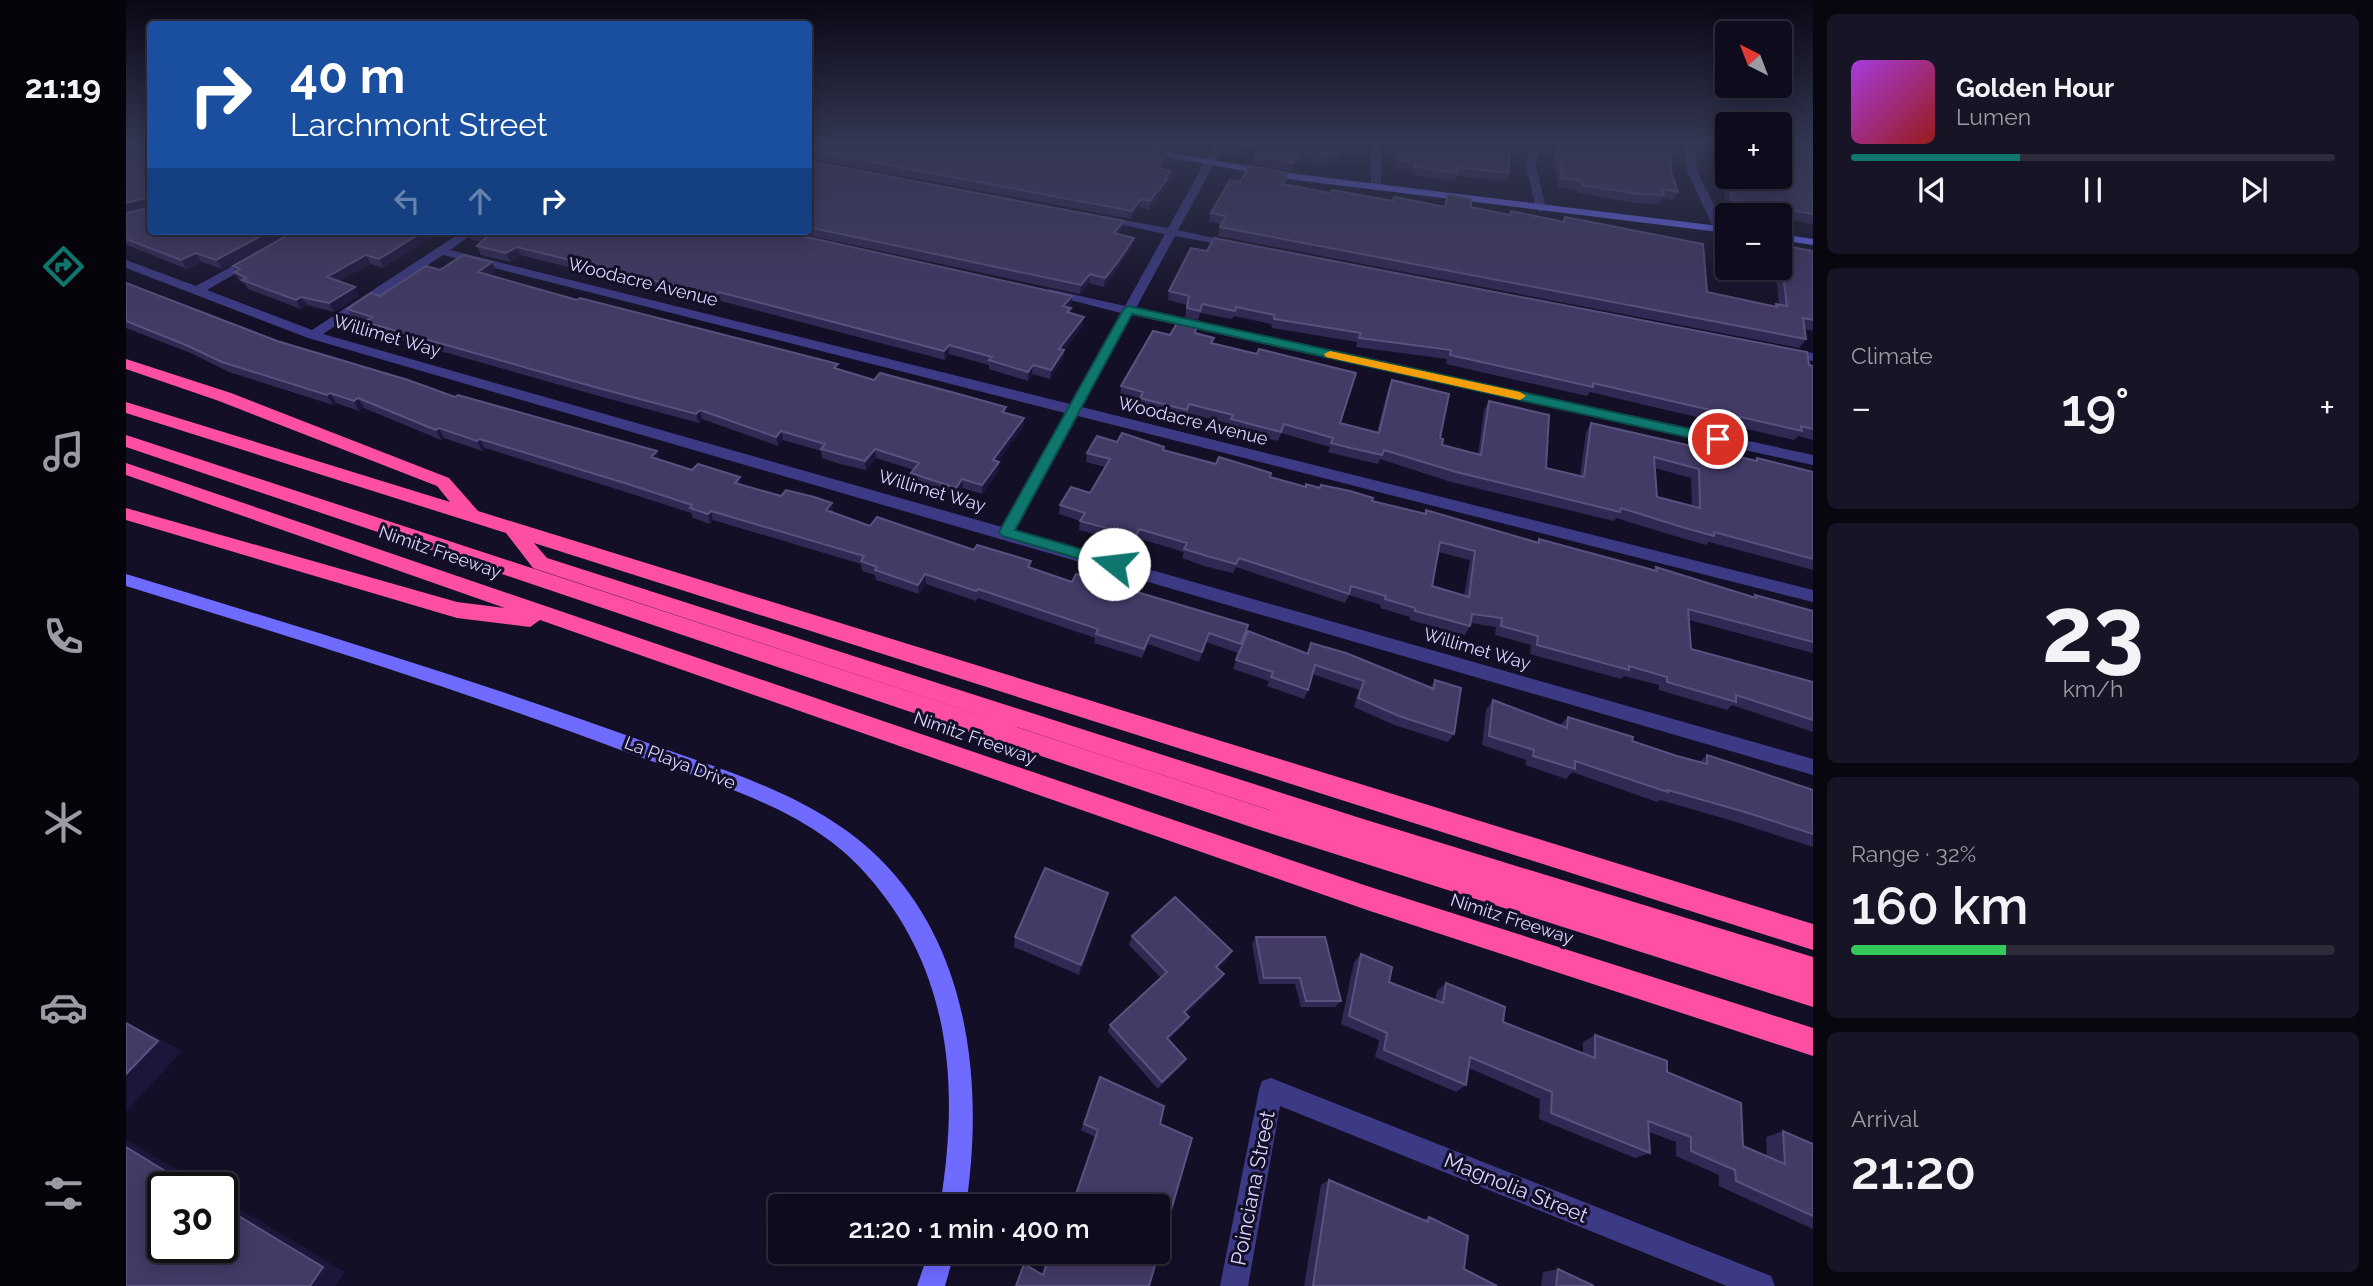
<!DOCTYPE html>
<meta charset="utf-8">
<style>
:root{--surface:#0e0b1c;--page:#171425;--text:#f1f3f6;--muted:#9b9ba3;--line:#2e2b3b;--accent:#0f766e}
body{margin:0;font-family:Raleway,sans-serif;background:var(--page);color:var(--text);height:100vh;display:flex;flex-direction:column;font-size:26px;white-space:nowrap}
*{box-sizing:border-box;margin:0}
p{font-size:23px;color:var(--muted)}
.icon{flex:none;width:38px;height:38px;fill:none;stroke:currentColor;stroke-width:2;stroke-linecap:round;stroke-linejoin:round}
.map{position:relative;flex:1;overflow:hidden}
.side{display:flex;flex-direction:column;gap:14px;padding:14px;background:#08060f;width:560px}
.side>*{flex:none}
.banner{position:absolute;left:21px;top:21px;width:665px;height:214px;border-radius:7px;box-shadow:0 4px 18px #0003,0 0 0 2px var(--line);background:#1a4fa0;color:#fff;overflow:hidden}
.needle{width:46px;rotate:318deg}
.fabs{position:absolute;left:1589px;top:21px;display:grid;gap:14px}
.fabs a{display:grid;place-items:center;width:77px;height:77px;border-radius:7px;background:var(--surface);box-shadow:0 4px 18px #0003,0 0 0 2px var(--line);font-size:35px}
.speed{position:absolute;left:21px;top:1172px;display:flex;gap:14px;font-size:35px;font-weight:700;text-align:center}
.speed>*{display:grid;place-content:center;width:91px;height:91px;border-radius:50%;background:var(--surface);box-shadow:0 4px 18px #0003,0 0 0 2px var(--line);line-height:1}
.speed .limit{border:4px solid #111;border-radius:10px;background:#fff;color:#111}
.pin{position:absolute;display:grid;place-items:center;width:60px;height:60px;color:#fff;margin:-30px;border:4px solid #fff;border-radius:50%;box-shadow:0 2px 7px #0007}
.me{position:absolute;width:77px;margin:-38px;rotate:286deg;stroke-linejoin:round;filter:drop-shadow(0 0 5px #0008)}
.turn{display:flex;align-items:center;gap:24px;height:147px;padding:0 28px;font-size:32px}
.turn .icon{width:91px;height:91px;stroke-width:2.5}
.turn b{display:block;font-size:49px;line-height:60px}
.lanes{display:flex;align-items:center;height:66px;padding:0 28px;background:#0003;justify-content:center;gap:35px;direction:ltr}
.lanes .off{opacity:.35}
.big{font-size:52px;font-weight:600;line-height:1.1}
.side .card{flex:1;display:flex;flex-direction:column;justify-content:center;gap:10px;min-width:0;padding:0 24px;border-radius:10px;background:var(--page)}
.side .dial{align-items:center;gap:0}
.dial b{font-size:91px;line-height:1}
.song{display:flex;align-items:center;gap:21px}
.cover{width:84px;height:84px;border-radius:10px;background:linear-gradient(135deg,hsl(280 70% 55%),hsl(0 70% 35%))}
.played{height:7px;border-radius:4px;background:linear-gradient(90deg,var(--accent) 35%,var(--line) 35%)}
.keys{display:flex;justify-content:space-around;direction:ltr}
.heat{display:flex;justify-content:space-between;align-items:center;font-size:38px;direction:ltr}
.charge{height:10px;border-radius:5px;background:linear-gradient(90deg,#34c759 32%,var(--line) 0)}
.trip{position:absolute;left:642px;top:1194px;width:402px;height:70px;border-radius:7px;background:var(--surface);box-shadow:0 4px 18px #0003,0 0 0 2px var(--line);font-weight:600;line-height:70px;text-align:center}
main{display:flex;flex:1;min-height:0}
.menu{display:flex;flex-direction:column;width:126px;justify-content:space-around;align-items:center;background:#06040b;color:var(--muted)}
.menu .icon{width:49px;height:49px}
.menu .selected{color:var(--accent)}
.menu b{font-size:32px;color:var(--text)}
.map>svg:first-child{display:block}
</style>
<main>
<nav class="menu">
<b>21:19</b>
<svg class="icon selected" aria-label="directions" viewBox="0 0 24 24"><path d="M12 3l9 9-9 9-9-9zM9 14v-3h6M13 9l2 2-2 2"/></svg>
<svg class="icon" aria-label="music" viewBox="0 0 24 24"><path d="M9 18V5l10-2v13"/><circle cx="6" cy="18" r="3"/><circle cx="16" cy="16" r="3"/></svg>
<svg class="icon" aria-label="phone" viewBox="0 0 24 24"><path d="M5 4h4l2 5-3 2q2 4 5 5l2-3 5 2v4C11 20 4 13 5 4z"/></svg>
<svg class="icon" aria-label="climate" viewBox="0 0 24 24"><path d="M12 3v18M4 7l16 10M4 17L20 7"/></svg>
<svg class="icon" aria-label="car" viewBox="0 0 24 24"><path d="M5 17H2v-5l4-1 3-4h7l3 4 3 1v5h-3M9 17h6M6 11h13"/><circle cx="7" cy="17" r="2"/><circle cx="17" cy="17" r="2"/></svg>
<svg class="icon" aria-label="filters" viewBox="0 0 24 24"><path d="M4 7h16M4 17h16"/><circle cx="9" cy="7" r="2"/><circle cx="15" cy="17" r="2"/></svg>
</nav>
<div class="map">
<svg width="1687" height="1286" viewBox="0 0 1687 1286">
<rect width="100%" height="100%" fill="#130f26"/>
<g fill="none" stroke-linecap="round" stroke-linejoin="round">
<!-- minor -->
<path fill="#3d3a85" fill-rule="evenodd" d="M1089 144H1099L1052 230 1115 244 1109 247 1049 236 1010 308 1687 455V465L1006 315 956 407 1687 590V602L952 416 889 531 1687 759V775L182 338 0 268V260L70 286 125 256H133V260L81 290 186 330 337 231H351L324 250 944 404 995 313 917 293 923 289 999 306 1039 234 969 219 975 216 1042 228ZM317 255 939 413 876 527 197 334Z
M1245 144H1255V188L1250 191 1245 188Z
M1403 144H1413L1410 166 1420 209 1415 212 1410 209 1400 166Z
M1558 144H1568L1571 171 1600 229 1598 231 1588 229 1561 171Z
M1658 348 1687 353V361L1653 355V349Z
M1145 1078 1635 1272 1645 1276 1649 1286H1601L1154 1106 1122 1286H1094L1133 1090 1136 1081Z"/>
<!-- secondary -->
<path fill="#6f6bff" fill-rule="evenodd" d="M973 144H995L1162 173 1601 227V233L1162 179Z
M1654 234 1687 239V245L1654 240Z
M0 574C170 626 341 677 508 738 592 769 686 793 752 857 844 947 858 1085 840 1206H814C834 1085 825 969 740 874 681 806 582 782 500 752 335 690 168 638 0 586Z
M803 1251H829L819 1286H791Z"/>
<!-- motorway -->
<path fill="#ff4fa3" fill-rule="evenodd" d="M0 359 105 393 323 478 352 511 1687 924V950L408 543 421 558 1234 818 1687 957V1007L1131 829 0 447V435L1186 824 407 568 380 533 0 413V402L324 502 311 486 93 401 0 369Z
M0 463 1241 886 1687 1028V1056L1241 910 414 620 404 627 331 618 0 520V508L331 602 379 608 0 475Z"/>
</g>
<!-- wall -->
<path fill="#312854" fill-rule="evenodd" d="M0 144H24V231H165L96 269 76 262 61 269 1 245 0 243Z
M682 144 1042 159 1035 168 1045 171 1044 179 1040 183 1039 188 1023 210 1014 207 1005 219 682 158Z
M1011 144H1052L1048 150Z
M1119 144H1218L1209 162 1203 164 1171 159 1165 171 1127 164 1132 150 1118 147Z
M1269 144H1383V173L1380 181 1330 176 1328 181 1286 175V170L1269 168 1271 152 1266 151Z
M1429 144H1544L1545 172 1552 192 1547 200 1536 198 1533 204 1509 203 1452 193 1451 190 1432 187 1430 169 1425 168Z
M1585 144H1687V224L1654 218V215H1639L1600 208 1597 185 1591 184 1589 150 1586 149Z
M682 161 996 230 993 234 1006 246 990 271 978 287 963 283 954 294 663 231H682Z
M1162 173 1159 184 1204 193 1318 206 1322 195 1345 207 1384 215 1437 222 1439 217 1581 292 1649 306 1650 304 1653 305 1650 275 1630 272 1629 268H1654V245L1687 251V331L1679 329 1680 339 1673 348 1092 236 1095 224 1083 221 1085 213 1114 182Z
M169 231H316L257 268 245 264 213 281 229 287 233 296 208 312 181 305 175 309 122 289 118 283 114 281 108 272 110 271 107 266Z
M342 231H654L946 296 945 304 942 307 945 308 944 313 957 326 938 350 937 359 924 379 906 374 902 381 863 369V365L823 354 819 360 595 301 592 304 394 255 384 262 355 255 351 246 356 242 345 239Z
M314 270 370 271 364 275 451 300 713 370 748 380 880 407 879 413 898 418 897 428 872 461 873 471 856 494 837 488 830 497 786 482 785 473 788 470 750 458 740 470 714 464 696 458 695 451 657 440 652 446 576 419 573 423 469 395 244 331 239 323 226 318 221 309Z
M0 283 151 341 329 397 708 513 744 526 848 550 946 582 1122 625 1112 653 1080 642 1073 662 1022 644 1016 658 968 643 969 638 852 598 850 601 800 584 793 594 750 580 749 575 736 571 735 564 587 520 584 524 567 518 565 513 506 494 359 448 356 451 318 438 315 440 238 408 233 411 210 403 207 405 103 372 67 354 0 328Z
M1043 291 1687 366V440L1672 436 1668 440 1464 392 1461 396 1320 364 1321 359 1230 347 1231 342 1146 328 1145 324 1108 316 1106 319 1074 313 1072 320 1059 317 1061 305 1042 300Z
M1069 333 1214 423 1251 432 1262 389 1266 380 1314 438 1316 445 1352 454 1358 410 1363 401 1420 468 1454 476 1460 432 1465 423 1628 461 1631 458 1687 472V570L1583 542 1580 545 1552 537 1490 518 1488 521 1325 482 1254 459 1252 464 1222 457 1202 452 1204 447 1155 433 1152 441 1103 428 1104 424 1061 413 1059 419 1012 407 1014 400 994 395 995 386 1044 335ZM1529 468 1565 478 1566 506 1531 497Z
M991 442 1038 447V450L1180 487 1246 501 1298 514 1300 510 1411 542 1413 539 1528 571 1530 567 1627 597 1629 595 1687 611V653L1563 620 1565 649 1687 682V732L1606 705 1601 710 1533 690V685L1498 676 1495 679 1404 654 1405 645 1369 635 1370 627 1345 623 1344 626 1339 635 1284 620V617L1254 608 1255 605 1223 595 1219 603 1110 567 1107 573 1078 566 1056 558 1058 552 1011 538 1008 545 953 530 954 521 933 514 934 505 964 493 979 467 960 462 961 453ZM1312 552 1344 560 1338 596 1306 586Z
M1122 631 1181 654 1185 643 1304 688 1309 680 1328 734 1322 742 1268 725 1228 707 1233 690 1186 674 1182 690 1178 699 1141 686 1143 681 1107 669Z
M1367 700 1434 725 1442 717 1506 741 1551 756 1573 762 1581 755 1687 790V847L1607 821 1534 800 1531 802 1446 772 1440 779 1399 765 1400 760 1356 745 1360 710Z
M979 904 953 975 888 947 889 937Z
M1006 936 1101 960 1092 968 1093 982 1060 1014 1063 1017 1058 1024 1042 1040 1060 1059 1055 1066 1032 1089 982 1032 984 1025 1035 978 1003 945Z
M1130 937 1215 1001 1209 1007H1175L1169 984H1133L1126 944Z
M1235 954 1263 982 1309 1000 1311 991 1320 983 1377 1022 1457 1053V1042L1469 1035 1541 1072 1617 1146 1641 1156 1640 1137 1657 1131 1687 1144V1229L1593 1186V1175L1550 1156V1142L1523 1132 1524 1153 1509 1158 1413 1119 1414 1099 1343 1068 1340 1085 1330 1092 1249 1057 1253 1040 1215 1024 1228 962Z
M974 1077 1038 1106 1034 1124 1066 1138 1023 1286H890L898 1264 916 1274 924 1251H1032V1206H945L969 1137 955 1130Z
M1203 1180 1296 1220 1303 1217 1338 1269 1371 1286H1178L1195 1185Z
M1432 1269 1468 1286H1415L1417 1272Z"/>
<!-- shaded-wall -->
<path fill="#1d163a" d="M1217 144H1218L1209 162 1203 164 1205 156Z
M1043 151 1042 159 1030 176 1032 168Z
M1173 151 1171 159 1165 171 1168 163Z
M1045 171 1044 179 1040 183 1039 188 1023 210 1024 201 1038 179Z
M18 198 23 206 0 213V203Z
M1015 199 1014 207 1005 219 1006 211Z
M998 221 996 230 987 242 988 233Z
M144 231H165L96 269 90 260Z
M298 231H316L257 268 253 259Z
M1008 238 1006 246 990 271 978 287 979 278Z
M391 247 394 255 384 262 380 253Z
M70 253 76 262 61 269 55 260Z
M240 255 245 264 206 285 201 277Z
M366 262 370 271 356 280 352 272Z
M964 274 963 283 954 294 955 285Z
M229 287 233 296 208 312 203 303Z
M593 292 595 301 592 304 590 296Z
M946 296 945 304 936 315 937 306Z
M175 297 181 305 175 309 170 300Z
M958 317 957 326 932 358 933 349Z
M823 345V354L819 360 818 351Z
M938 350 937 359 924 379 925 370Z
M907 365 906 374 902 381V372Z
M204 393 210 403 207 405 201 395Z
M232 398 238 408 233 411 228 401Z
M574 410 576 419 573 423 570 414Z
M898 418 897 428 867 469V460Z
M313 428 318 438 315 440 310 430Z
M655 431 657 440 652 446 650 437Z
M354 439 359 448 356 451 351 441Z
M749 449 750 458 740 470 739 461Z
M531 451 534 461 525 457Z
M873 462V471L856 494V485Z
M614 477 616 487 609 483Z
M836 479 837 488 830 497V488Z
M706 503 708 513 700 510Z
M585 511 587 520 584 524 582 514Z
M799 574 800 584 793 594 792 585Z
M982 893 979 904 953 975 955 965Z
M1106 951 1101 960 1086 975 1090 967Z
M1098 974 1093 982 1054 1020 1058 1012Z
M1063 1017 1058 1024 1037 1045 1041 1038Z
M0 1022 19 1031 56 1051 0 1112Z
M1060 1059 1055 1066 1032 1089 1036 1082Z
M0 1139 81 1188H67L0 1147Z
M96 1198 219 1272 209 1286H184L96 1206Z"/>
<!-- building -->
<path fill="#433a66" stroke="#5a527e" stroke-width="2" fill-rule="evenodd" d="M0 144H24V231H144L90 260 70 253 55 260 0 239V213L19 209 21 201 18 198 0 203Z
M682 144H1004L1043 151 1032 168 1045 171 1038 179H1041L1024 201 1015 199 1006 211 682 150Z
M1134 144H1217L1211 154 1205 156 1173 151 1168 163 1129 156Z
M1273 144H1383V173L1332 167 1331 173 1289 167V162L1272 160Z
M1431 144H1544L1545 172 1552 192 1536 189 1538 195 1513 194 1456 185 1455 181 1436 178 1434 161 1429 160Z
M1594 144H1601V176L1596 175Z
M1654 144H1687V214L1606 200 1602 177H1654Z
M682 161 998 221 988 233 1008 238 991 263 979 278 964 274 955 285 682 227Z
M1123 166 1162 173 1157 184 1204 193 1206 190 1267 201 1268 197 1319 207 1322 195 1345 199V207L1384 215 1385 211 1438 222 1439 217 1577 244 1581 292 1651 307 1650 304 1661 306 1656 267 1654 266V245L1687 251V320L1677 318 1680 339 1094 227 1100 216 1085 213 1104 180 1114 182Z
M169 231H298L253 259 240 255 201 277 229 287 203 303 175 297 170 300 116 280 121 278 108 272 114 269 107 266Z
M345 231H654L946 296 937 306 945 308 941 312 958 317 933 349 938 350 925 370 907 365 902 372 863 360 866 357 823 345 818 351 593 292 590 296 391 247 380 253 351 246 362 236Z
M1088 238 1681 352 1683 365 1687 366V429L1675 426 1676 431 1467 383V387L1324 355 1325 350 1233 338 1235 333 1148 319V315L1110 307 1109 311 1076 304 1074 311 1061 308 1063 296 1043 291 1065 248 1081 251Z
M337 255 366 262 352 272 451 300 454 298 712 364 708 368 748 380 754 373 829 393 880 407 876 412 898 418 867 460 873 462 856 485 836 479 830 488 785 473 793 463 749 449 739 461 713 454 695 449 699 444 655 431 650 437 574 410 570 414 465 386 239 322 246 317 221 309 245 293 254 296 300 266 314 270Z
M0 283 151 341 282 380 329 397 332 395 531 451 525 457 566 470 572 464 614 477 609 483 655 496 660 490 688 497 706 503 700 510 744 526 751 517 848 550 851 545 905 561 902 567 946 582 950 574 1122 625 1115 644 1083 633 1076 652 1024 635 1018 649 970 634 972 629 852 589 850 591 799 574 792 585 749 570 751 567 735 561 738 556 585 511 582 514 564 508 566 505 502 484 354 439 351 441 313 428 310 430 232 398 228 401 204 393 201 395 96 362 60 345 0 321Z
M1053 320 1071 324 1069 333 1088 338 1085 343 1131 354 1133 349 1230 373 1214 423 1253 433 1266 380 1323 394 1314 438 1317 439 1316 445 1355 455 1363 401 1423 415 1420 468 1458 477 1465 423 1631 461V458L1687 472V559L1588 532V536L1559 528 1495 508 1494 512 1330 472 1258 450 1256 455 1225 448 1205 443 1207 438 1158 424 1155 432 1105 419 1107 415 1063 404 1061 410 1014 398 1017 392 995 386 1027 331 1044 335ZM1528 457 1573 469 1574 508 1531 497Z
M996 433 1038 447 1037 450 1090 464 1093 457 1145 473 1144 477 1180 487V484L1194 488 1195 485 1224 491 1247 498 1246 501 1300 514V510L1413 543V539L1531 571 1530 567 1630 598 1629 595 1687 611V642L1562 609 1565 649 1687 682V720L1610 695V702L1541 682V677L1503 666V670L1411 645 1412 636 1375 626 1376 618 1346 614 1344 626 1289 611V608L1259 599 1260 596 1225 586 1223 594 1113 558 1110 564 1081 556 1058 549 1061 543 1013 529 1010 536 954 521 959 513 934 505 945 487 964 493 984 459 961 453 971 436 991 442ZM1314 542 1349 551 1343 597 1306 586Z
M1122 631 1182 654 1185 643 1220 653 1308 689 1309 680 1335 688 1328 734 1273 716 1232 698 1238 681 1189 665 1182 690 1145 677 1147 672 1110 660Z
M1367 700 1441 728 1442 717 1507 737 1506 741 1551 756 1581 764V755L1615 766 1687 790V834L1619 812 1542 790V792L1449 761V769L1407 756 1408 750 1363 736Z
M919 868 982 893 955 965 889 937Z
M1049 897 1106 951 1090 967 1098 974 1058 1012 1063 1017 1041 1038 1060 1059 1036 1082 984 1025 1041 972 1006 936Z
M1130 937H1199L1215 1001H1180L1174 978H1138Z
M1235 954 1266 967 1263 982 1317 1003 1320 983 1379 1007 1377 1022 1469 1058V1035L1541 1061V1072L1615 1103 1617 1146 1659 1164 1657 1131 1687 1144V1216L1610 1181 1609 1170 1565 1151V1137L1522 1121 1524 1153 1425 1113 1426 1092 1344 1057 1340 1085 1258 1050 1261 1033 1223 1016Z
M0 1023 32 1041 0 1074Z
M974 1077 1038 1106 1034 1124 1066 1138 1023 1286H890L898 1264 917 1275 925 1251H1032V1206H946L972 1130 958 1124Z
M0 1147 67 1188H37V1248H96V1206L197 1267 184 1286H0Z
M1203 1180 1302 1222 1303 1217 1342 1236 1338 1269 1371 1286H1190L1187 1285Z
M1432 1269 1468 1286H1430Z"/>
<!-- sky -->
<linearGradient id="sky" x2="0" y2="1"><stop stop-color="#0a0815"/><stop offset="0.44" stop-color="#333752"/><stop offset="1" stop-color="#333752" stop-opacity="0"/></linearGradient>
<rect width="1687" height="324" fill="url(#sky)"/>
<!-- route -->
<path fill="#0f766e" stroke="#0a4d48" stroke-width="2" d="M1002 306 1592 435 1598 439 1592 444 1006 314 889 530 993 560V567L988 569 876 536 873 532 997 310Z"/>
<!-- slow -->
<path fill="#f59e0b" d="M1204 351 1394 392 1400 396 1394 400 1200 357 1198 354Z"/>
<g text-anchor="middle" stroke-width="6" stroke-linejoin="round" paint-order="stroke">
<!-- street labels -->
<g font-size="18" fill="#d9d4ff" stroke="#130f26">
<text transform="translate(517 282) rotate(14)" y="6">Woodacre Avenue</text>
<text transform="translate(261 336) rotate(16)" y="6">Willimet Way</text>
<text transform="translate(1067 421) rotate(14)" y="6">Woodacre Avenue</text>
<text transform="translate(806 491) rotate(16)" y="6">Willimet Way</text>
<text transform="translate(314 552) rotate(19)" y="6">Nimitz Freeway</text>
<text transform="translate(1351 649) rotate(16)" y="6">Willimet Way</text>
<text transform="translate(849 738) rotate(19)" y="6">Nimitz Freeway</text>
<text transform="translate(554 763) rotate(21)" y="6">La Playa Drive</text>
<text transform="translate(1386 919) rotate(18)" y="6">Nimitz Freeway</text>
</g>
<!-- near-street labels -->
<g font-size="21" fill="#d9d4ff" stroke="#130f26">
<text transform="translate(1127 1188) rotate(-79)" y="7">Poinciana Street</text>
<text transform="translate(1390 1188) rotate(22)" y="7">Magnolia Street</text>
</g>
</g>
</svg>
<div class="fabs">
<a><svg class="needle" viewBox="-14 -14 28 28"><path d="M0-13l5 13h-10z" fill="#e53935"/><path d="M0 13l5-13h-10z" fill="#9b9ba3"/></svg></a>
<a>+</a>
<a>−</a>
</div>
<div class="speed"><div class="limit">30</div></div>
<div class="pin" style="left:1592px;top:439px;background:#d93025"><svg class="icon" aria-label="arrive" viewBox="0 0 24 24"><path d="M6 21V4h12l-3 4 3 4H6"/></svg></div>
<svg class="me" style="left:988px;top:564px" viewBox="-20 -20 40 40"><circle r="19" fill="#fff"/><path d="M0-13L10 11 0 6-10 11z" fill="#0f766e"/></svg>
<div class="trip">21:20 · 1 min · 400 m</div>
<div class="banner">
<div class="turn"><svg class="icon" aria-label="right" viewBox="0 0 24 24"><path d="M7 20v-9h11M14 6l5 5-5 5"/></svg><div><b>40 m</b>Larchmont Street</div></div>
<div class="lanes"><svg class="icon off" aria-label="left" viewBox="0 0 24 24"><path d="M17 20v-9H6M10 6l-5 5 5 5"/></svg><svg class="icon off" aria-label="ahead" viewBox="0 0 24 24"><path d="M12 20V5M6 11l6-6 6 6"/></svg><svg class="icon" aria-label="right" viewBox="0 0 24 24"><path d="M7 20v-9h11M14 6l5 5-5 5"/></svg></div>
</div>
</div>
<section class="side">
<div class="card">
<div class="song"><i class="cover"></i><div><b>Golden Hour</b><p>Lumen</p></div></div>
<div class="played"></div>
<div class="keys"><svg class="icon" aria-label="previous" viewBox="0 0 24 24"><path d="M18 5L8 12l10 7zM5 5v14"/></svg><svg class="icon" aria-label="pause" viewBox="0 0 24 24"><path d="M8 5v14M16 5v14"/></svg><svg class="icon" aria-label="next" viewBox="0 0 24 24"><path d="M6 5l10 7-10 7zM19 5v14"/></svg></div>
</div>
<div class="card"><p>Climate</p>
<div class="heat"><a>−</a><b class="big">19°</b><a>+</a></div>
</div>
<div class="card dial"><b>23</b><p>km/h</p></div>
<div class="card"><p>Range · 32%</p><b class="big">160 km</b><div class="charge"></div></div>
<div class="card"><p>Arrival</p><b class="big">21:20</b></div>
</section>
</main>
